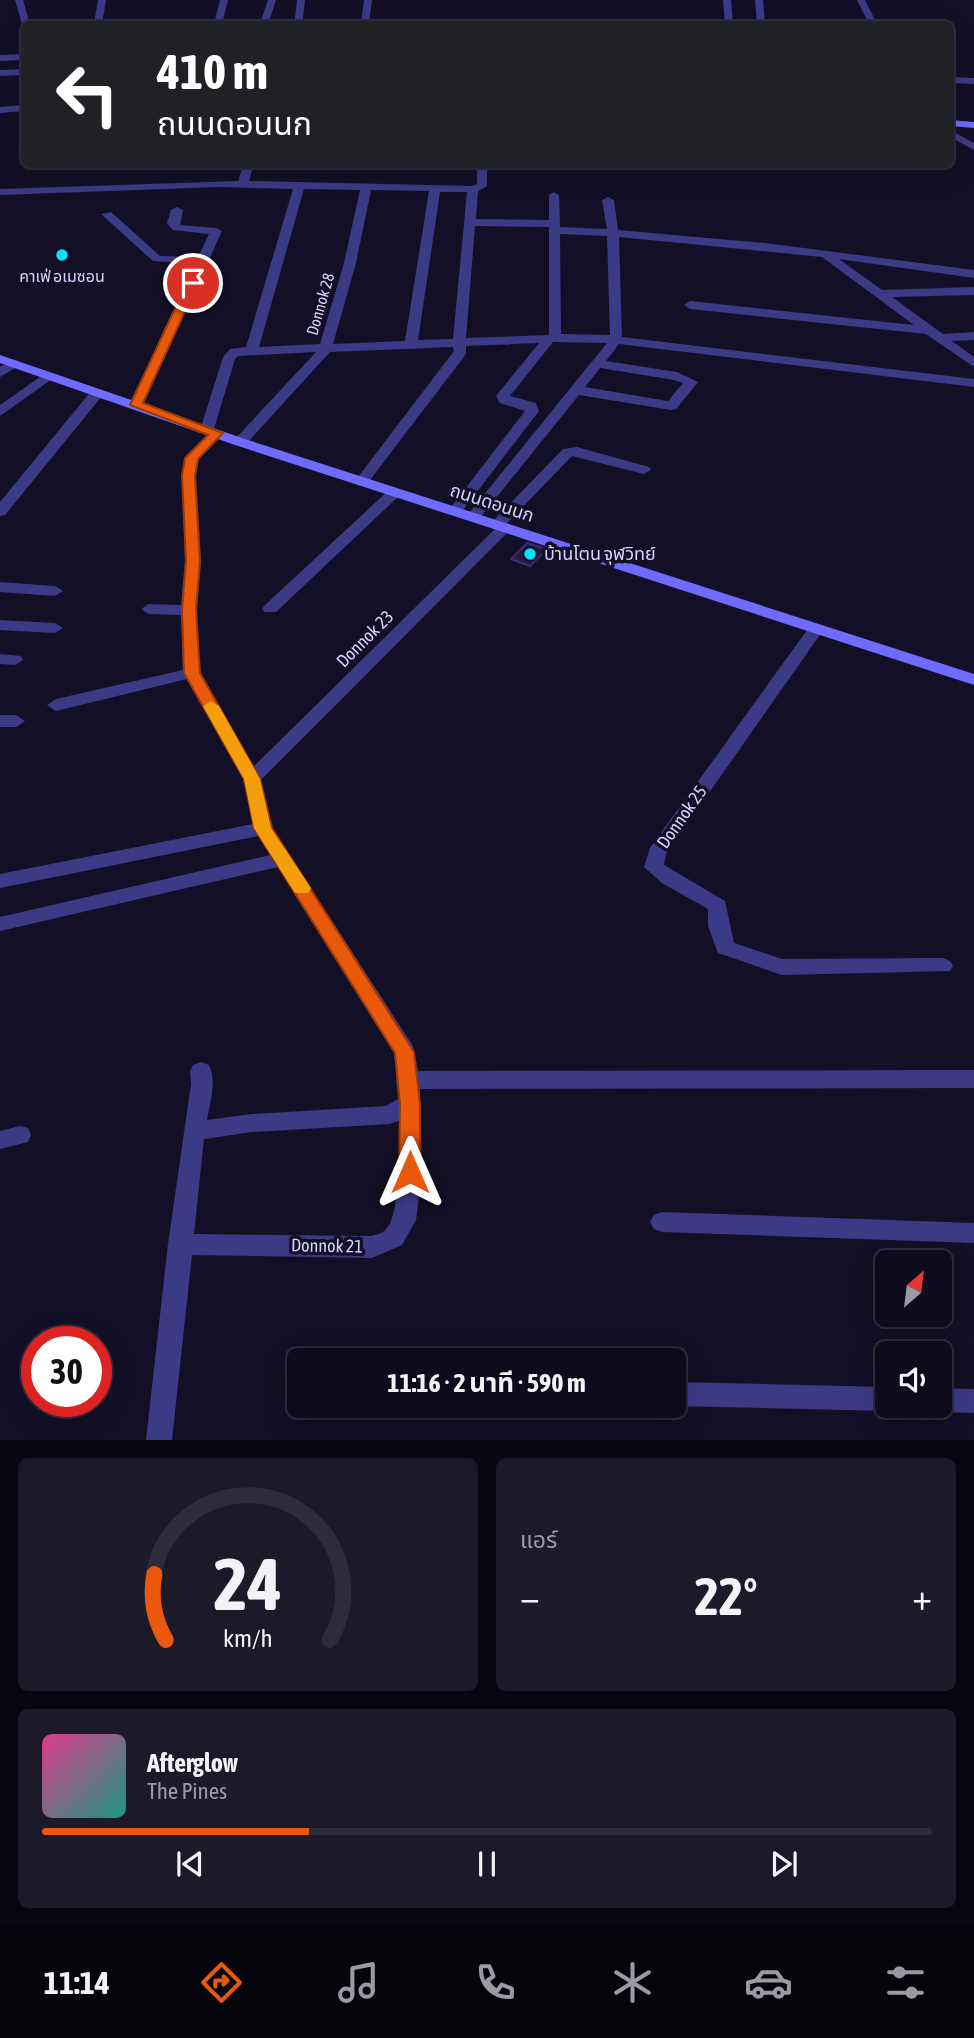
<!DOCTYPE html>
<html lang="th">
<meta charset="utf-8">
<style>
:root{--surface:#0e0b1c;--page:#1c1929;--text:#f1f3f6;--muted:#9b9ba3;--line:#2e2b3b;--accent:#ea580c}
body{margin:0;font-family:"Asap Condensed","Noto Sans Thai",sans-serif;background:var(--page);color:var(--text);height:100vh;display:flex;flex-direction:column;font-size:26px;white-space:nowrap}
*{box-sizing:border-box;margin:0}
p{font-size:23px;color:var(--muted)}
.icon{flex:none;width:38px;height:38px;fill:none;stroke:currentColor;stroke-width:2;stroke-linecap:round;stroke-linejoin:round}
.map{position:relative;height:1440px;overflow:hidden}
.sheet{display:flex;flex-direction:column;gap:18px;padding:18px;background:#08060f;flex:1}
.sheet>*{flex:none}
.top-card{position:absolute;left:21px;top:21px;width:933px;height:147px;border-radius:10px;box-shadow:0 7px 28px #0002,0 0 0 2px var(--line);background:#202124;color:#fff;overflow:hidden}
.needle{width:46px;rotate:28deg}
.controls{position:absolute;left:875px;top:1250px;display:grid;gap:14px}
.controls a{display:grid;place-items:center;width:77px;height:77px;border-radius:10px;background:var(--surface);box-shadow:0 7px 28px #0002,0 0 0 2px var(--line);font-size:35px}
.speed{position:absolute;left:21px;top:1326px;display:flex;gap:14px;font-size:35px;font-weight:700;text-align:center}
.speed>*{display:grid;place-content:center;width:91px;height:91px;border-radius:50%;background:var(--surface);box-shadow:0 7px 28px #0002,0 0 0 2px var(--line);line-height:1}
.speed .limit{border:10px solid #d22;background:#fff;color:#111}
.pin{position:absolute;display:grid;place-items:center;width:60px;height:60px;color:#fff;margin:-30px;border:4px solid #fff;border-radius:50%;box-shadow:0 2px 7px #0007}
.me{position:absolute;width:77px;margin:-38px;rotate:0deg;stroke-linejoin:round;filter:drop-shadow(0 0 5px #0008)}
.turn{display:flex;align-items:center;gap:24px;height:147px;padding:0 21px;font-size:32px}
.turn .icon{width:91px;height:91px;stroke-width:2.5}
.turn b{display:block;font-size:49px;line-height:60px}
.big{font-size:52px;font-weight:700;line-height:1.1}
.sheet .card{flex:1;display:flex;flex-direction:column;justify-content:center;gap:10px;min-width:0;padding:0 24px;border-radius:10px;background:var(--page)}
.sheet .dial{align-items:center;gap:0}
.dial svg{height:182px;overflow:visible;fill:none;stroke:var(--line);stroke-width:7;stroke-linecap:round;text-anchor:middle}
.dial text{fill:var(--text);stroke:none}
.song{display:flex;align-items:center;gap:21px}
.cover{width:84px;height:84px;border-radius:10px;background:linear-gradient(135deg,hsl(330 70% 55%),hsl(170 70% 35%))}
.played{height:7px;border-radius:4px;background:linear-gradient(90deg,var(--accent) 30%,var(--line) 30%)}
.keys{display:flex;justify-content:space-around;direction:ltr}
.heat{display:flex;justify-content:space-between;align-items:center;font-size:38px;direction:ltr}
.sheet .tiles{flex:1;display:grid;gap:18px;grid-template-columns:1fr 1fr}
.card:last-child{grid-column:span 2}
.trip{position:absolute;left:287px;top:1348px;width:399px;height:70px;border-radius:10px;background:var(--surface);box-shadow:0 7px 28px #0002,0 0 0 2px var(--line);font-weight:700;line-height:70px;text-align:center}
.menu{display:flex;height:112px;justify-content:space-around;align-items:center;background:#06040b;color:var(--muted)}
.menu .icon{width:49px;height:49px}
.menu .current{color:var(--accent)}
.menu b{font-size:32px;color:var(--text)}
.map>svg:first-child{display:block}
</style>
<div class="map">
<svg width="974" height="1440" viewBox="0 0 974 1440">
<rect width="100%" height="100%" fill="#130f26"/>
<!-- building -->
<path fill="#241b47" stroke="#3b2d73" stroke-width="2" d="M527 543 547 549 530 566 511 559Z"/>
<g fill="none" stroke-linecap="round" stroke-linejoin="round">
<!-- street -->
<path fill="#3d3a85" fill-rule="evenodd" d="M15 0H23L30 24H22Z
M98 0H106L102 24H94Z
M220 0H228L223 20 219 23 215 20Z
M268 0H276L268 24H260Z
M297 0H305L303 19 299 22 295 19Z
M364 0H372L369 24H361Z
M723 0H731L733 24H725Z
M755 0H763L765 24H757Z
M857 0H865L877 24H869Z
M24 54V60L0 61V55Z
M24 69V75L0 76V70Z
M950 77 974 78V84L950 83Z
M24 105V111L0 113V107Z
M950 130 974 143V150L950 137Z
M244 164H254L249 181 472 186 477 184V164H487V186L478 191 476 219 549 220V195L554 192 559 195 560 227 607 229 602 200 608 197 614 200 618 230 765 243 974 270V278L839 259 882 290 974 287V295L892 297 943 334 974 332V340L952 341 974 357V367L926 334 690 309 684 305 690 301 914 325 822 257 619 237 622 337 974 379V387L619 344 606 361 677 372 698 382 676 409 671 410 579 395 479 519H469L467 516 469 513 607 343 553 342 510 396 536 403 539 411 460 514 455 515 448 511 525 411 500 403 496 396 539 343 466 346V354L367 484 362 485 355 481 454 351 453 347 330 352 245 445H235V439L316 352 238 356 235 359 214 429 223 433 199 459 196 476 201 561 197 610 200 673 254 766 496 528 490 524 493 521 563 449 577 447 649 467 651 470 644 474 572 456 507 523 513 527 510 530 261 780 272 828 413 1046 418 1071 974 1070V1088L420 1089 422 1172 416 1220 402 1245 372 1258 192 1255 172 1440H146L168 1244 191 1084 190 1071 193 1065 201 1062 209 1065C217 1081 210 1102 207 1120L252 1114 386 1106 398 1099 394 1053 278 867 0 931V917L270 855 258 836 0 888V874L253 824 243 779 187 679 56 711 47 705 56 699 183 670 181 615 149 614 141 609 149 604 181 605 185 561 182 476 185 458 207 434 200 430 223 357 230 349 246 347 293 189 219 187 0 195V189L238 181ZM304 189 360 190 344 263 320 344 259 347ZM371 190 429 191 405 341 333 344 356 263ZM440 192H467L453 339 418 340ZM475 226 549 227V335L466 338ZM560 234 607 236 610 335 561 334ZM600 368 674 380 683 383 668 401 585 387ZM399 1121C399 1143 401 1215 386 1229 383 1233 376 1235 371 1236L194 1234 204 1139 252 1132 389 1124Z
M177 207 183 210 180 225 216 228 222 231 143 405 136 409 129 405 195 264 153 261 101 214 111 212 160 256 198 257 209 234 173 230 167 223 171 210Z
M12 360 17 361V367L0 377V367Z
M47 372 54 376 52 379 0 416V405Z
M97 389 104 393 102 396 5 515 0 516V502L92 390Z
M395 488 402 492 400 495 276 612H264L262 609 264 606 390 489Z
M0 582 55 586 63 591 55 596 0 592Z
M0 620 55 623 63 628 55 633 0 630Z
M816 624 824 629 666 854 664 865 725 901 734 943 782 959 943 958 950 961 953 966 950 971 782 975 718 953 708 926V909L662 883 644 867 650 848 810 626Z
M0 654 21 656 23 660 15 665 0 664Z
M0 715H16L25 721 16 727H0Z
M20 1126 28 1128 31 1135 28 1142 0 1149V1131Z
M662 1212 974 1223V1243L662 1232 654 1229 650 1222 654 1215Z
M674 1382 887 1387V1405H897L887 1411 674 1406 671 1405H674Z
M940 1388 974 1389V1413L940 1412 931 1409 929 1405H940Z"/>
<!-- secondary -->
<path fill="#6f6bff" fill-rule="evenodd" d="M950 120 974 122V128L950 126Z
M0 355 245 439 974 674V685L235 445 0 363Z"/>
</g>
<!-- route -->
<path fill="#ea580c" stroke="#983908" stroke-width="2" d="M193 279 198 283 143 403 223 433 198 459 195 476 200 561 196 610 200 673 260 779 272 828 414 1052 420 1104V1172L417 1178 410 1181 402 1178 399 1172 400 1104 395 1053 254 828 244 779 184 673 182 610 186 561 182 476 185 458 208 435 130 405 187 283Z"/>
<!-- slow -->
<path fill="#f59e0b" d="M211 701 219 706 260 779 271 828 311 888 308 893H295L254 828 244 779 203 706Z"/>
<!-- markers -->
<g fill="#00e5ff" stroke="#130f26" stroke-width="2.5">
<circle cx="62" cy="255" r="7"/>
<circle cx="530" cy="554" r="7"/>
</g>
<g text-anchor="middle" stroke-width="7" stroke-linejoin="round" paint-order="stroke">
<!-- far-poi labels -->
<g font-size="16" fill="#d9d4ff" stroke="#130f26">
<text x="62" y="282">คาเฟ่ อเมซอน</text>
</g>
<!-- far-street labels -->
<g font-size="16" fill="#d9d4ff" stroke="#130f26">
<text transform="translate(320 304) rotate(-74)" y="6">Donnok 28</text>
</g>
<!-- street labels -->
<g font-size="18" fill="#d9d4ff" stroke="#130f26">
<text transform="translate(492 503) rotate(18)" y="6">ถนนดอนนก</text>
<text transform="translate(365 639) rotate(-45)" y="6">Donnok 23</text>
<text transform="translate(682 817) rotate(-55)" y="6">Donnok 25</text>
<text transform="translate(327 1246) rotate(1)" y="6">Donnok 21</text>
</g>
<!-- poi labels -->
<g font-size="18" fill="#d9d4ff" stroke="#130f26" text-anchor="start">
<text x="544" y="560">บ้านโตน จุฬวิทย์</text>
</g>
</g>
</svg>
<div class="controls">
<a><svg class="needle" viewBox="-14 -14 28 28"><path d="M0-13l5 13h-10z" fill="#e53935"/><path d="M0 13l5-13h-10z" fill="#9b9ba3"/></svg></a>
<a><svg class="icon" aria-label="sound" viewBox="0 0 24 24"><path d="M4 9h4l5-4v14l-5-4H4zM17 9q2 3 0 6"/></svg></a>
</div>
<div class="speed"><div class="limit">30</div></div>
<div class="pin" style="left:193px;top:283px;background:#d93025"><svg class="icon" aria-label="arrive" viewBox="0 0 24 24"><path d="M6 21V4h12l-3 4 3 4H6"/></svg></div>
<svg class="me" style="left:410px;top:1172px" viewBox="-20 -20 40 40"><path d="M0-17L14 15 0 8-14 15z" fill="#ea580c" stroke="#fff" stroke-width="4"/></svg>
<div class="trip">11:16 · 2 นาที · 590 m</div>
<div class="top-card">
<div class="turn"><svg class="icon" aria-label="left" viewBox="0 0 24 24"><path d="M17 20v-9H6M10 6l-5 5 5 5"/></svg><div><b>410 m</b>ถนนดอนนก</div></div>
</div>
</div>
<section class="sheet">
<div class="tiles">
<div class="card dial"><svg viewBox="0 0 100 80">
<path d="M14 69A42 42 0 1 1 86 69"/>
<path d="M14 69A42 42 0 0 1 9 40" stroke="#ea580c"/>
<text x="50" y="56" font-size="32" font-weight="700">24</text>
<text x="50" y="72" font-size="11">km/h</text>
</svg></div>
<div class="card"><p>แอร์</p>
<div class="heat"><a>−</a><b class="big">22°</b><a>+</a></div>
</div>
<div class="card">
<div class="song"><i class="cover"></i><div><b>Afterglow</b><p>The Pines</p></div></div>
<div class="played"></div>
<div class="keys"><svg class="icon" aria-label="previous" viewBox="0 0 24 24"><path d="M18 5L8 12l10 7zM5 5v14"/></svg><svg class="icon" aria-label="pause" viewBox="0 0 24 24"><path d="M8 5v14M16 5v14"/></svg><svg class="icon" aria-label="next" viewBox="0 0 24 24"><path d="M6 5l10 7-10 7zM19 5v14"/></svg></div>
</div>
</div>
</section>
<nav class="menu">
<b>11:14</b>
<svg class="icon current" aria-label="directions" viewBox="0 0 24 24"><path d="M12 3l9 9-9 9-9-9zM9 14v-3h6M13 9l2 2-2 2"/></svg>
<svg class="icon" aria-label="music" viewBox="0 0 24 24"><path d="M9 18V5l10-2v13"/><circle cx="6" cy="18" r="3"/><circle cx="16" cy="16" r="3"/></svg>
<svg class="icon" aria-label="phone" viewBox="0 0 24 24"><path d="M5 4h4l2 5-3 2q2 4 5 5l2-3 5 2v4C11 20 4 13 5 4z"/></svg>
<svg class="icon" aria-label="climate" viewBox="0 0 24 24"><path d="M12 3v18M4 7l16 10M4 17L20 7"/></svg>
<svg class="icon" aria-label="car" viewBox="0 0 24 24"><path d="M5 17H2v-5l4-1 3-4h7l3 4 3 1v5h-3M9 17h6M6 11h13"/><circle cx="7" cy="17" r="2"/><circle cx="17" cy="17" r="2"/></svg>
<svg class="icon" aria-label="filters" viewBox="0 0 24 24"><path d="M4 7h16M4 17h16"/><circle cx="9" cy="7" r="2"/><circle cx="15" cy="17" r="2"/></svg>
</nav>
